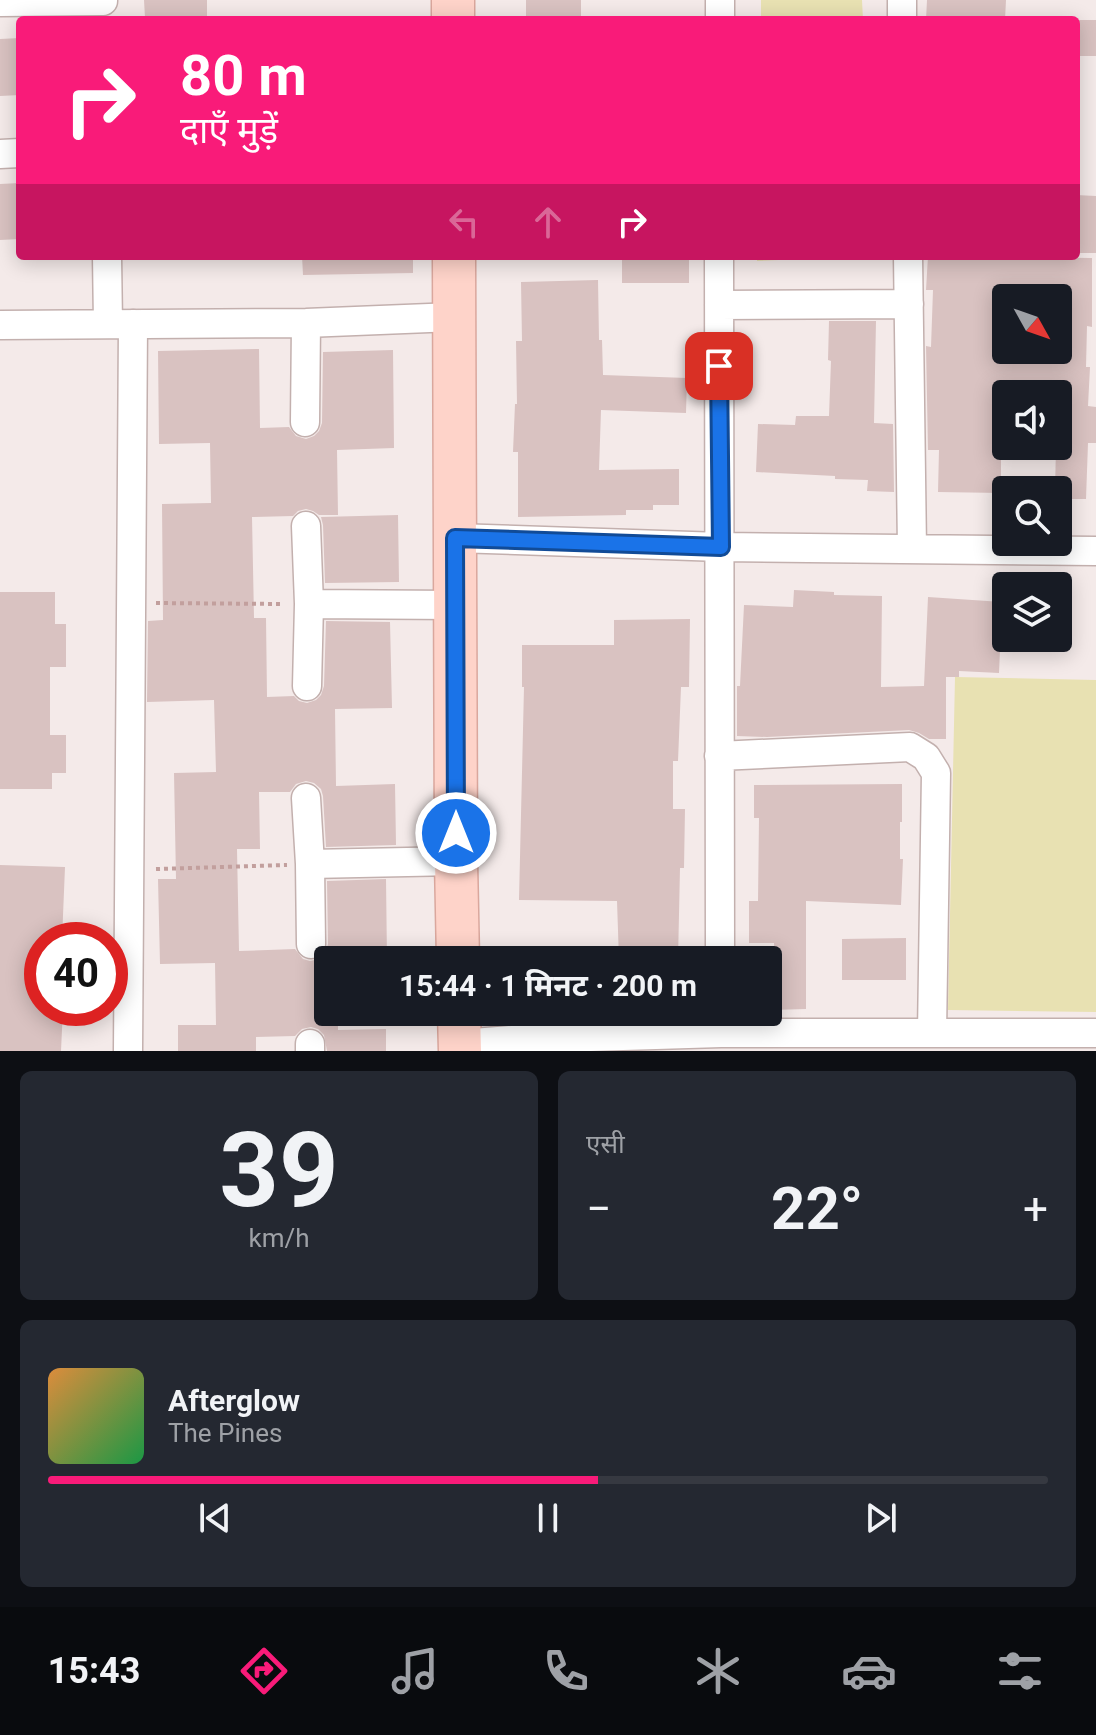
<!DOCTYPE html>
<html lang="hi">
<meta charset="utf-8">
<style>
:root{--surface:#171b24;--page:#242831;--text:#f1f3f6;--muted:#9ea1a6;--line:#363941;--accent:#f91b79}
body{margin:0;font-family:Roboto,"Noto Sans Devanagari",sans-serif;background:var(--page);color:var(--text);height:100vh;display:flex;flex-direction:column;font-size:30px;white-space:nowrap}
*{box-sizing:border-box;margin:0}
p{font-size:26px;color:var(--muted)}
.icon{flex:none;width:44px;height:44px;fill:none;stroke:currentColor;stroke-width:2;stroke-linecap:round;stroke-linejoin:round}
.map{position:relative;height:1051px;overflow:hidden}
.panel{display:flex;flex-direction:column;gap:20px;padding:20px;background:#0d0f14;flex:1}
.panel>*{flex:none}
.guide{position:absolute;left:16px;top:16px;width:1064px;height:244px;border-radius:8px;box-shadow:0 4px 20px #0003;background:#f91b79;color:#fff;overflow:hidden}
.needle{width:52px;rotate:130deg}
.fabs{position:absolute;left:992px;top:284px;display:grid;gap:16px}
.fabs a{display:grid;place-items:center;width:80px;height:80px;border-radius:8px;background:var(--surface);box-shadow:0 4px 20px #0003;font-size:40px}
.speed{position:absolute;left:24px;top:922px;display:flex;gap:16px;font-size:40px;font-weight:700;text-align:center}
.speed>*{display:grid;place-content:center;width:104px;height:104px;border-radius:50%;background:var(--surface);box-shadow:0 4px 20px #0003;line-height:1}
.speed .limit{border:12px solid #d22;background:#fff;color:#111}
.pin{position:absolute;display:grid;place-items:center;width:68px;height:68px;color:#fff;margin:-34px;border-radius:16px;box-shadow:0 4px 12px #0006}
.me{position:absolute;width:88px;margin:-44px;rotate:0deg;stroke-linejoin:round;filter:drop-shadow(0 0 6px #0008)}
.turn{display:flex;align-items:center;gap:28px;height:168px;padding:0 32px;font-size:36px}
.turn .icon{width:104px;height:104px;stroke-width:2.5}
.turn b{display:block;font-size:56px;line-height:68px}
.lanes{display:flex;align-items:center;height:76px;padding:0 32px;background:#0003;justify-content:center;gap:40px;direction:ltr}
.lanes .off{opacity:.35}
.big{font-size:60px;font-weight:700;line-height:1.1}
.panel .tile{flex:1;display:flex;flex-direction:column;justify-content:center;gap:12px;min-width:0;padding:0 28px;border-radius:12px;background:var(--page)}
.panel .dial{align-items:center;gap:0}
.dial b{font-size:104px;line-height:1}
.song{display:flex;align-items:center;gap:24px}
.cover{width:96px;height:96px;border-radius:12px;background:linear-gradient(135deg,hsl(30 70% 55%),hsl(140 70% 35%))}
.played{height:8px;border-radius:4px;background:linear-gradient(90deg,var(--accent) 55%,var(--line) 55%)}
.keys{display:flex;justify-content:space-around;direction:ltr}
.heat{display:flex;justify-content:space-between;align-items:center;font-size:44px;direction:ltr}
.panel .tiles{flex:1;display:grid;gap:20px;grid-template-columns:1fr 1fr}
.tile:last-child{grid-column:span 2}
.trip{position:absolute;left:314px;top:946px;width:468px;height:80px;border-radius:8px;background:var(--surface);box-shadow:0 4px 20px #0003;font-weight:700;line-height:80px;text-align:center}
.dock{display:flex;height:128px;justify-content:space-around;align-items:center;background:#090b0e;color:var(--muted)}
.dock .icon{width:56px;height:56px}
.dock .on{color:var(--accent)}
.dock b{font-size:36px;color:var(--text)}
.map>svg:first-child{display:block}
</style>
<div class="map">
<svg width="1096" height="1051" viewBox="0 0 1096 1051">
<rect width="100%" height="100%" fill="#f4eae9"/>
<!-- green -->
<path fill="#e8e1b2" d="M761 0H862L863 20H761Z
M757 256H865L757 261Z
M955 677 1096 680V1012L948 1010Z"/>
<!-- building -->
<path fill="#d9c2c1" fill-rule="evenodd" d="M144 0H207V17L145 18Z
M526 0H581V20H526Z
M927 0H1006L1005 20H926Z
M1076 20H1096V56H1076Z
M20 38V95L0 96V39Z
M20 183V239L0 240V184Z
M1076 195 1096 196V253H1076Z
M302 256H413V273L303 275Z
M622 256H689V283H622Z
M928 256 1092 258V327L1087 326 1086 367H1090L1088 406 1096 407V443H1088L1086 499H1058V490H1055L1056 446H1058V394H1006V396H1001V493L938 492 939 450H928L926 346 931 347 933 290H926ZM1006 298H1058V350H1006Z
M598 280 599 340H602L603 375 687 378 686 413 601 410 599 470 679 469V505H653V510H626V515L518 517V452H513L515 404H517L516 341H522L521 282Z
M829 321H876L874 423 893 424 894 492 867 491 868 480 835 479V476L756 472 758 424 795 425 796 416H829L831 361 828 360Z
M259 349 260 428 289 427 296 436 306 439 314 436 319 431 322 423 323 352 393 350 394 448 337 450 338 515H319L313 511 306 509 298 511 293 516 252 517 254 618H266L267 697 294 696 299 701 307 703 316 700 321 695 324 686 326 621 390 622 392 708 335 709 336 786 395 784 396 845 326 847 323 796 321 789 314 783 306 781 296 784 290 792H259L260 849H237L239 951 295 949 303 959 310 961 319 959 325 953 328 944 327 881 386 879 387 960H328V1012H338V1030L386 1029V1051H327L324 1035 318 1029 311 1027 302 1029 295 1036 256 1037V1051H178V1025H216L215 963 160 964 158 879H176L174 773 216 772 214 700 147 702 148 621 163 620 162 504 211 503 210 443 159 444 158 351Z
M398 515 399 582 325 583 323 525 321 517Z
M794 590 834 592V595L882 596 881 687 924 686 928 597 1002 602 999 673 959 671V677H946V739H929L919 733 909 730 767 737 737 736V686H740L744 605 793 607Z
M0 592H55V624H66V667H50V735H66V773H52V789H0Z
M690 619 689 687H681L678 761H673V809H685L684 868H680L678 960H619L617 901 519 900 524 687H522V645H614V620Z
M902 784V822H900V859H903L901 905 806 901V1009L771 1010 770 984H776L774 943H749V901H758L759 818H754V785Z
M0 865 65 867 62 940H42V1008H63L61 1051H0Z
M906 938V980H842V939Z"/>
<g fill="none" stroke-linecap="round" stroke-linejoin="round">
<defs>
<path id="street" d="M902 0V20
M0 2 103 1
M720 20V0
M0 154 20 153
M107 256 108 324
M719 256 720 960
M908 256 912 549
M719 305 909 304
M0 325 306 323 454 317
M305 422 306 323
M306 526 309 604 307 686
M455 538 721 547 1096 551
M309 604 455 605
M719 756 910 747 926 757 936 773 932 1033
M306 798 310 864 311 944
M310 864 456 861
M310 1044V1051
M460 1044 525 1039 721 1033H1096
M128 1051 133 324"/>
<path id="secondary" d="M453 0V20
M454 256 456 861 458 960
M459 1012 460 1051"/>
</defs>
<!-- street casing -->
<use href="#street" stroke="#c3b0ae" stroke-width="31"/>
<!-- secondary casing -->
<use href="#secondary" stroke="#daa79d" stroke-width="45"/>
<!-- path -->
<path stroke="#c29f9d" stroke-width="4" stroke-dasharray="4 4" stroke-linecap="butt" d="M156 603 283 604
M156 869 287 865"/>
<!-- street -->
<use href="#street" stroke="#fff" stroke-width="28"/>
<!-- secondary -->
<use href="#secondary" stroke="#fed3c9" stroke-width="42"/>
</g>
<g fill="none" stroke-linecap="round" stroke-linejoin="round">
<defs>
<path id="route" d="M456 833 455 538 721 547 719 366"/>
</defs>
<!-- route casing -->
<use href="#route" stroke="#114b97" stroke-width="20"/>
<!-- route -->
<use href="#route" stroke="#1a73e8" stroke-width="14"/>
</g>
</svg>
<div class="fabs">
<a><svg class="needle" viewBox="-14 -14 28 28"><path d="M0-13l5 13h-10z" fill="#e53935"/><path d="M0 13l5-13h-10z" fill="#9ea1a6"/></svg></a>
<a><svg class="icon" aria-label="sound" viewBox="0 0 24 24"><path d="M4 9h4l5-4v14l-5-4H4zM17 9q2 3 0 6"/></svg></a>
<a><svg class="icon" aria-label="search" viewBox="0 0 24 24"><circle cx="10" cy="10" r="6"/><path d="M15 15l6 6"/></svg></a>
<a><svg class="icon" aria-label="layers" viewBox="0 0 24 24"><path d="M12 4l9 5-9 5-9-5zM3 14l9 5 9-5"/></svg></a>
</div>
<div class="speed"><div class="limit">40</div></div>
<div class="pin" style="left:719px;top:366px;background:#d93025"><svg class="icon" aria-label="arrive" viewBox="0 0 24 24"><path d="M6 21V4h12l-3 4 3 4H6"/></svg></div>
<svg class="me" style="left:456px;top:833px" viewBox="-20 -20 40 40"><circle r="17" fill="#1a73e8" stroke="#fff" stroke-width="3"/><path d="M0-11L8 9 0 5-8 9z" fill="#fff"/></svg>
<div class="trip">15:44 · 1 मिनट · 200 m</div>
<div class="guide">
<div class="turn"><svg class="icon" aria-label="right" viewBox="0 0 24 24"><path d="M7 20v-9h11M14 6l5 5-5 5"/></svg><div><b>80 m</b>दाएँ मुड़ें</div></div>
<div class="lanes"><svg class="icon off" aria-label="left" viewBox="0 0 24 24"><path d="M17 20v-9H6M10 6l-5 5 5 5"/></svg><svg class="icon off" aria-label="ahead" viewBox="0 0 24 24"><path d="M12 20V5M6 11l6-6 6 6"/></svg><svg class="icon" aria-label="right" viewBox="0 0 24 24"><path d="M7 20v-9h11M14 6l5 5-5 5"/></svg></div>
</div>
</div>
<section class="panel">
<div class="tiles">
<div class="tile dial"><b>39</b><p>km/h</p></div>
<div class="tile"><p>एसी</p>
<div class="heat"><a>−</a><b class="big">22°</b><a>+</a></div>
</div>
<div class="tile">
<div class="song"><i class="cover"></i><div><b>Afterglow</b><p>The Pines</p></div></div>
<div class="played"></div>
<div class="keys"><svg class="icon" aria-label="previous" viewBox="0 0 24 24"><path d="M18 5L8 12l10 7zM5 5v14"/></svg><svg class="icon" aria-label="pause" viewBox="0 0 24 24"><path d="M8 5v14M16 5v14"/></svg><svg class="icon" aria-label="next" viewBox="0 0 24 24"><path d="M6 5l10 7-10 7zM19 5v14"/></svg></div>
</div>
</div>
</section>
<nav class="dock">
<b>15:43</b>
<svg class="icon on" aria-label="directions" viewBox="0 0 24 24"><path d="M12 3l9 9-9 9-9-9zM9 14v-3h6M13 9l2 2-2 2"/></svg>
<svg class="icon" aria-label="music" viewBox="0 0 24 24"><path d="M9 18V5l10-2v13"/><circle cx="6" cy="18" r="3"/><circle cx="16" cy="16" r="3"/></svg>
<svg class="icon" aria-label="phone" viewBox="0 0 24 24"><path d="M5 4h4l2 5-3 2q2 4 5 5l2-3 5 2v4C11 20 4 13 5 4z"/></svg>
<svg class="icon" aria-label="climate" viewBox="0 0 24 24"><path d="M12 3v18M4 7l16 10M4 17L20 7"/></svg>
<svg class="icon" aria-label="car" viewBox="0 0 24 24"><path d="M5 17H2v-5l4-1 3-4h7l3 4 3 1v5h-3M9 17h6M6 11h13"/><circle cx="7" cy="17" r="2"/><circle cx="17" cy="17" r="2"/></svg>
<svg class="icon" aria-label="filters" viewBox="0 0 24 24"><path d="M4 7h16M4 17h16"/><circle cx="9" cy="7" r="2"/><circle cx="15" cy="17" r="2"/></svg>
</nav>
